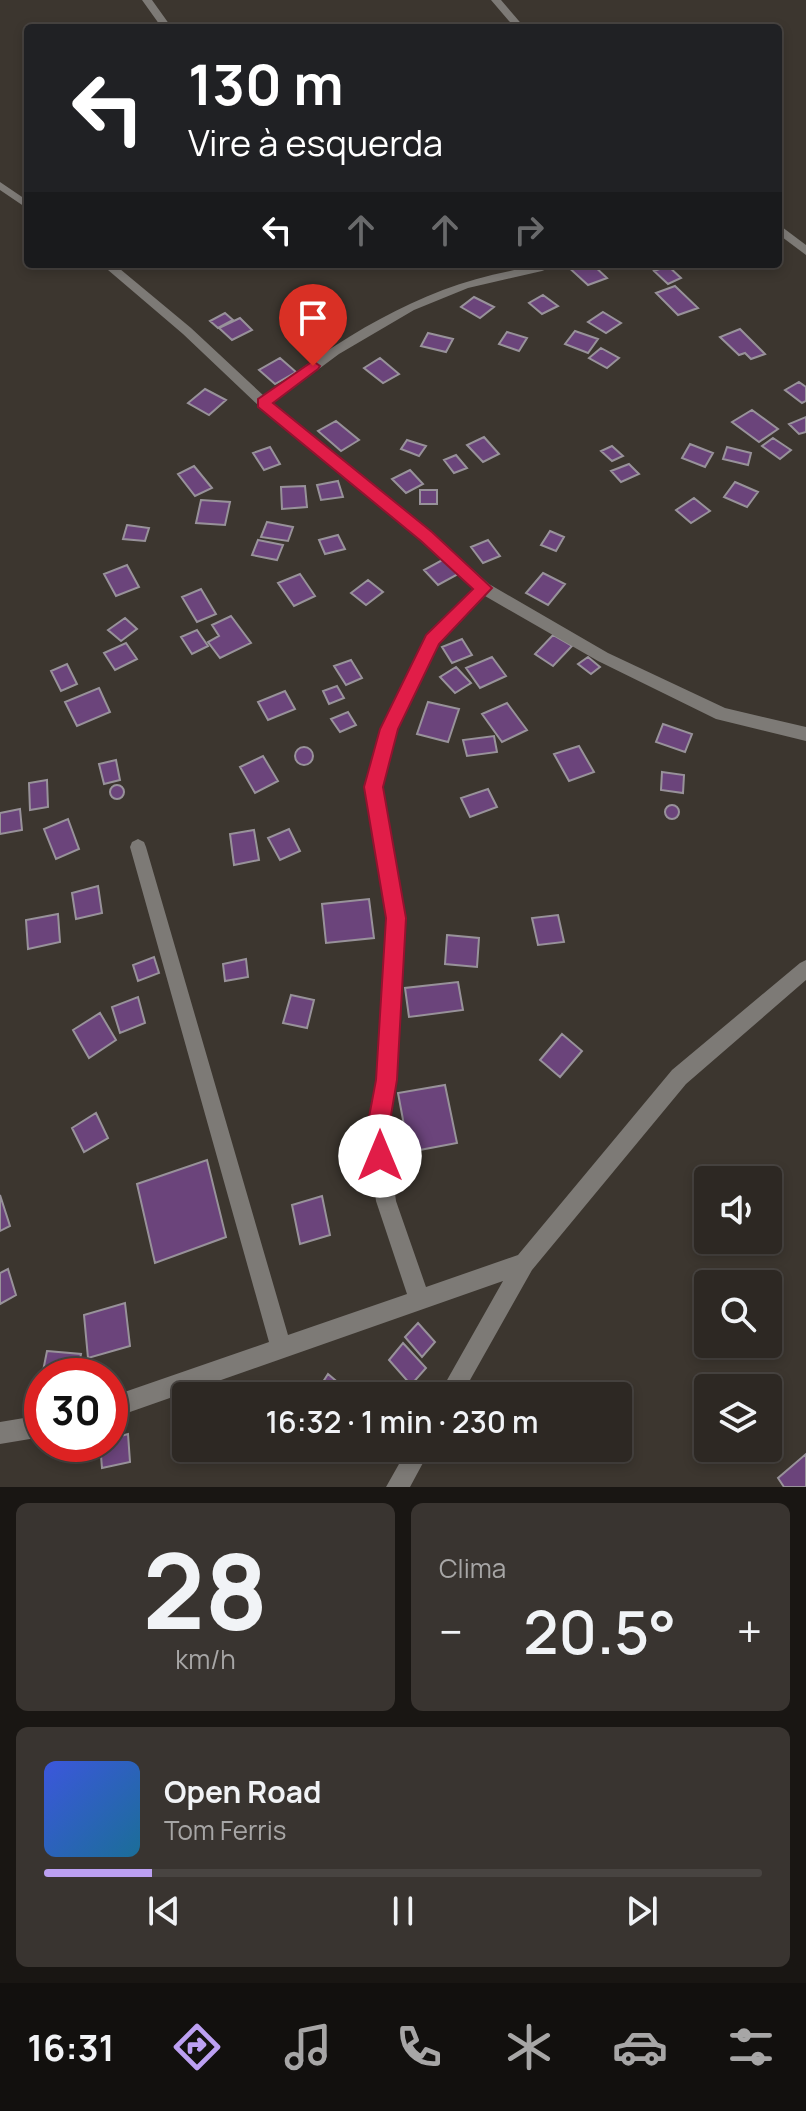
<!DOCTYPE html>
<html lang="pt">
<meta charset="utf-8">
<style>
:root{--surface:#2d2823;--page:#393430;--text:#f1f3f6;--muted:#a7a6a6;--line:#484441;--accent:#bca0f2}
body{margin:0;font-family:Manrope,sans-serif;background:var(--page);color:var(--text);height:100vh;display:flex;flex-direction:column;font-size:30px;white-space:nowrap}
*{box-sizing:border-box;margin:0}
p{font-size:26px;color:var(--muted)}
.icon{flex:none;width:44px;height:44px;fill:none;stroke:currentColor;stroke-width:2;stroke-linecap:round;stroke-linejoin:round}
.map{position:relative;height:1487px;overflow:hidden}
.drawer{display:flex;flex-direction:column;gap:16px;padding:16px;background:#191613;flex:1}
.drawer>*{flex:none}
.banner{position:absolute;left:24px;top:24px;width:758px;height:244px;border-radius:8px;box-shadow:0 4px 12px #0003,0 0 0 2px var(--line);background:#202124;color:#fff;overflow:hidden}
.controls{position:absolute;left:694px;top:1166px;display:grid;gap:16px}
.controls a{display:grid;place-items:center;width:88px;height:88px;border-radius:8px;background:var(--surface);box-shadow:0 4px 12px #0003,0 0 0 2px var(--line);font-size:40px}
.speed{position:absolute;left:24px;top:1358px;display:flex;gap:16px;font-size:40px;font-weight:700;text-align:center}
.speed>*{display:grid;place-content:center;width:104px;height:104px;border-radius:50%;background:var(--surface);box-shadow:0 4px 12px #0003,0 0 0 2px var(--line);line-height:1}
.speed .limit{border:12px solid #d22;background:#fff;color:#111}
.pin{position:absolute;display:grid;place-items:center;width:68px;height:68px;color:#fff;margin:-82px -34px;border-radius:50% 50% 50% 0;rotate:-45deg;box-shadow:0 0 8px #0007}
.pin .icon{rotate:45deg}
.me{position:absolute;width:88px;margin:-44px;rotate:0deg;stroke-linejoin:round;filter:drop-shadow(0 0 6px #0008)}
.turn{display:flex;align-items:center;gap:28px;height:168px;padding:0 32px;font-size:36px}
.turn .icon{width:104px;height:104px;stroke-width:2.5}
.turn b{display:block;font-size:56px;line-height:68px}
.lanes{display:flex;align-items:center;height:76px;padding:0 32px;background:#0003;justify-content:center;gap:40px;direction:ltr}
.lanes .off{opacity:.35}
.big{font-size:60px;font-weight:600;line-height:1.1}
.drawer .widget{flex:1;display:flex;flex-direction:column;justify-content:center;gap:12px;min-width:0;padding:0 28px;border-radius:12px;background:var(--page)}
.drawer .dial{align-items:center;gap:0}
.dial b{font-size:104px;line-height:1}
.song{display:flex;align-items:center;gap:24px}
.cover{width:96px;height:96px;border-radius:12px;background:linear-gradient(135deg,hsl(230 70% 55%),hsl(200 70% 35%))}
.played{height:8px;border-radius:4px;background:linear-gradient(90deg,var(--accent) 15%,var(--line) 15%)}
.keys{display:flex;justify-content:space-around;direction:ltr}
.heat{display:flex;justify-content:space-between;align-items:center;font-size:44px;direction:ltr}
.drawer .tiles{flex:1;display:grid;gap:16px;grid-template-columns:1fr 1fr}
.widget:last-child{grid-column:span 2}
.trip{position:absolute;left:172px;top:1382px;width:460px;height:80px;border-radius:8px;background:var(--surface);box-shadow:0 4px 12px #0003,0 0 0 2px var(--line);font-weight:600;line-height:80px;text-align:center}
.tabs{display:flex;height:128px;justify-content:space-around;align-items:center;background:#12100e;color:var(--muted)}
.tabs .icon{width:56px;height:56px}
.tabs .on{color:var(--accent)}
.tabs b{font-size:36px;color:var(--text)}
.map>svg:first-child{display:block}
</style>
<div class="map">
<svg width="806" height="1487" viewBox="0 0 806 1487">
<rect width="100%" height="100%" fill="#3c362f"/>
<!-- building -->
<path fill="#6b447b" stroke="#98929a" stroke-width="2" d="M592 264 607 278 588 285 566 265Z
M668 266 681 278 668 284 654 271Z
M675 286 698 308 678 315 656 293Z
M543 295 558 306 542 314 529 303Z
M474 297 494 307 480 318 461 307Z
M603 312 621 323 606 333 588 322Z
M225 313 233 320 218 328 210 321Z
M240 318 252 330 232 340 219 328Z
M313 321 333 334 319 344 298 331Z
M740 329 765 354 751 359 745 353 739 355 720 337Z
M575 331 598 339 588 353 565 344Z
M507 332 527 338 519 351 499 344Z
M428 333 453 339 446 352 421 346Z
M601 348 619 358 607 368 589 358Z
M280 358 296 372 275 384 259 370Z
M380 358 399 374 383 383 364 368Z
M799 382 806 387V401L802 403 785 390Z
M205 389 226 400 209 415 188 403Z
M752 410 778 429 759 442 732 422Z
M806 417V432L799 434 789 424Z
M336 421 359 440 341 451 318 431Z
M484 437 499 454 483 462 467 445Z
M773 438 791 450 780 459 762 446Z
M407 440 426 446 419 456 401 449Z
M690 444 713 453 705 467 682 458Z
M612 446 623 456 612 461 601 451Z
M270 447 280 464 264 470 253 453Z
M727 447 751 453 748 465 723 459Z
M456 455 467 468 454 473 444 460Z
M629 464 639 474 621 482 611 471Z
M194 466 212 488 195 496 178 474Z
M410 470 423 484 406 493 392 479Z
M338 481 343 497 321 500 317 485Z
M735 482 758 492 747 507 724 497Z
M305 486 307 507 282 509 281 487Z
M420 490H437V504H420Z
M694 498 710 511 691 523 676 510Z
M201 500 230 502 225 525 196 523Z
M267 522 293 527 288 541 261 537Z
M127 525 149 528 145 541 123 539Z
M550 531 564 537 556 551 541 545Z
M338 535 345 549 325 554 319 540Z
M258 540 283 545 277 560 252 555Z
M488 540 500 556 483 563 471 547Z
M446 558 460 573 438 585 424 570Z
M127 565 139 587 116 596 104 574Z
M543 573 565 584 548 605 526 593Z
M300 574 315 596 294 606 278 583Z
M368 580 383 592 366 605 351 593Z
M201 589 216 614 197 622 182 597Z
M231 616 251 643 220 658 208 642 219 636 212 625Z
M125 618 137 629 121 641 108 630Z
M197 630 208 646 192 654 181 637Z
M553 635 572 646 553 666 535 654Z
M462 639 472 655 452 663 442 647Z
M126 643 137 659 115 670 104 653Z
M492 657 506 676 480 688 466 668Z
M588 657 600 667 591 674 578 664Z
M351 660 362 678 346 685 334 666Z
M67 664 77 684 61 691 51 671Z
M456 667 471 683 455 693 440 677Z
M337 686 344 698 329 704 323 691Z
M99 688 110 712 77 726 65 702Z
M285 691 295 709 268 720 258 702Z
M428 702 459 709 448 742 417 734Z
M507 703 527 730 502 742 482 714Z
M348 712 356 725 340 732 331 719Z
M663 724 692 734 685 752 656 742Z
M494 736 497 752 467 756 463 740Z
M579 746 594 772 569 781 554 754Z
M295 756a9 9 0 1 1 18 0a9 9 0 1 1-18 0Z
M263 756 278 781 255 793 240 767Z
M116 760 120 780 104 784 99 764Z
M662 772 684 775 683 793 661 790Z
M47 780 48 807 30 810 29 783Z
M110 792a7 7 0 1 1 14 0a7 7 0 1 1-14 0Z
M488 789 497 807 470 817 461 798Z
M665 812a7 7 0 1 1 14 0a7 7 0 1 1-14 0Z
M20 809 22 830 0 834V813Z
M68 819 79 849 56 859 44 829Z
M289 829 300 851 280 860 268 838Z
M254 830 259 860 234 865 230 834Z
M98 886 102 913 76 919 72 893Z
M369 899 374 938 326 943 322 904Z
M58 914 60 942 28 949 26 920Z
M558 915 564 942 538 945 532 918Z
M447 935 479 938 477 967 445 964Z
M154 957 159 973 138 981 133 965Z
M246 959 248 977 225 981 223 964Z
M458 982 463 1010 409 1017 405 988Z
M291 995 314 1000 307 1028 283 1023Z
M138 997 145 1023 120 1033 112 1007Z
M100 1013 116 1040 89 1058 73 1030Z
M562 1034 582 1051 560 1077 540 1060Z
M445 1085 457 1143 409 1152 398 1093Z
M96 1113 108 1138 84 1152 72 1128Z
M207 1160 226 1237 155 1263 137 1184Z
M0 1195 10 1226 0 1231Z
M322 1196 330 1235 300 1244 292 1205Z
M8 1269 16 1295 0 1304V1273Z
M125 1303 130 1346 88 1358 84 1315Z
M418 1323 435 1342 422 1357 405 1337Z
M403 1343 426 1368 411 1385 389 1360Z
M47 1351 81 1354 77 1376H42V1391H39Z
M328 1374 354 1396H314Z
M128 1434 130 1462 102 1468 100 1444H110V1439Z
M806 1454V1487H784L778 1478Z"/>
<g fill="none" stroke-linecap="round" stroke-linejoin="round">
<!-- street -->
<path fill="#7d7a76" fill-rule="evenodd" d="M142 0H152L172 28H162Z
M491 0H501L525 28H515Z
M0 182 28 201V209L0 190Z
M778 224 806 245V255L778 234Z
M101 264H114L191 328 264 396C339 339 417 289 510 271 527 267 542 264 559 264L542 271 468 288 414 310 339 354 273 403 431 532 489 584 608 653 725 708 806 727V741L716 719 598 661 485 596 438 644 397 729 382 787 405 918 395 1080 387 1133 396 1201 426 1287 518 1255 672 1070 800 963 806 960V980L686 1084 532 1270 461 1396H438L503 1281 110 1419V1397L269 1342 130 847 132 842 138 839 144 842 146 847 288 1335 407 1294 376 1201 367 1133 377 1080 387 918 366 787 381 729 427 636 475 588 421 540 259 406 183 334Z
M42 1415V1437L0 1444V1422Z
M408 1448H431L410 1487H386Z"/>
</g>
<!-- route -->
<path fill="#e11d48" stroke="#92132f" stroke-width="2" d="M313 361 320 366 318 369 273 403 432 532 492 588 439 644 398 729 383 787 406 918 397 1080 388 1133 391 1156 388 1164 380 1167 372 1164 366 1133 376 1080 386 918 364 787 380 729 426 635 473 589 421 541 258 407V399Z"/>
</svg>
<div class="controls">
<a><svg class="icon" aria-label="sound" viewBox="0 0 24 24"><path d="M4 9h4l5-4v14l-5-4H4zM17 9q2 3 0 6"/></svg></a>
<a><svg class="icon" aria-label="search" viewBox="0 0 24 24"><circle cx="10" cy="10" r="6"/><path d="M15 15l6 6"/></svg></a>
<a><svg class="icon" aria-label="layers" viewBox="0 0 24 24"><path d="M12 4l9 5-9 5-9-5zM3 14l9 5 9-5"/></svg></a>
</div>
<div class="speed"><div class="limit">30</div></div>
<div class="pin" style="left:313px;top:366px;background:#d93025"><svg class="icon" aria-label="arrive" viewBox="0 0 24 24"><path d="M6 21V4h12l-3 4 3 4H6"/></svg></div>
<svg class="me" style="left:380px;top:1156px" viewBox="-20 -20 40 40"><circle r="19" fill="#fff"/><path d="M0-13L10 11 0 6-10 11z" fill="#e11d48"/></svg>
<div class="trip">16:32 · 1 min · 230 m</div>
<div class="banner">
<div class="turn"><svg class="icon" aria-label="left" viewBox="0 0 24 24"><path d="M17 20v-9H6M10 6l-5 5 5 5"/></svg><div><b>130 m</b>Vire à esquerda</div></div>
<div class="lanes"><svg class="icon" aria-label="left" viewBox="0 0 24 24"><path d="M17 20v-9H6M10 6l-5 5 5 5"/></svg><svg class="icon off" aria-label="ahead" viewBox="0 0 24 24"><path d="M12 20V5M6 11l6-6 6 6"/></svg><svg class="icon off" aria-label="ahead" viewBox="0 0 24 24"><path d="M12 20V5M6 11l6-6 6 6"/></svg><svg class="icon off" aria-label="right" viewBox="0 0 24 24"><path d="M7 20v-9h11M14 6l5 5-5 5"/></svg></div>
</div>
</div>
<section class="drawer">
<div class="tiles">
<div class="widget dial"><b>28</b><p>km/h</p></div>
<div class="widget"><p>Clima</p>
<div class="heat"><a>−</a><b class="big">20.5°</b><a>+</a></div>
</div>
<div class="widget">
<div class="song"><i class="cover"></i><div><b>Open Road</b><p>Tom Ferris</p></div></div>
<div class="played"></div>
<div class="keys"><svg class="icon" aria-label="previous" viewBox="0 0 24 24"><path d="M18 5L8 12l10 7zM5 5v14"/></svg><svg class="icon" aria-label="pause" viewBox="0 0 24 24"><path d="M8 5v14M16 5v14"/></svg><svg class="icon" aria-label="next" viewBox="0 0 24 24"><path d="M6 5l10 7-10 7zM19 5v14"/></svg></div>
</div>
</div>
</section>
<nav class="tabs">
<b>16:31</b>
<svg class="icon on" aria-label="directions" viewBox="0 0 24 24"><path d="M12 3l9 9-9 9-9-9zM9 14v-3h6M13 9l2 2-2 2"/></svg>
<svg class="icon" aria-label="music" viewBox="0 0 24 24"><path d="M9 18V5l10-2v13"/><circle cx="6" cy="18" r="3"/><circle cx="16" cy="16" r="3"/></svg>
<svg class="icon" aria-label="phone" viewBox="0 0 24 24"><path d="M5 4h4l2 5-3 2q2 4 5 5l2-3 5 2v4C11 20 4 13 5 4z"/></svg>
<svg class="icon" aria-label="climate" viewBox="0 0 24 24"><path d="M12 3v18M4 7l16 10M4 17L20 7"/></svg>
<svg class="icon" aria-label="car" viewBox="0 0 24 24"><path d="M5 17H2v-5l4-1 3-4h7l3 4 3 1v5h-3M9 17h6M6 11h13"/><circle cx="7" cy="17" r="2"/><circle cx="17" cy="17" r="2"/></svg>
<svg class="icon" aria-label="filters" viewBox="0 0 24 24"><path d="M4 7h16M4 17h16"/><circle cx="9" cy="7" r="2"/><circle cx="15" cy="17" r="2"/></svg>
</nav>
